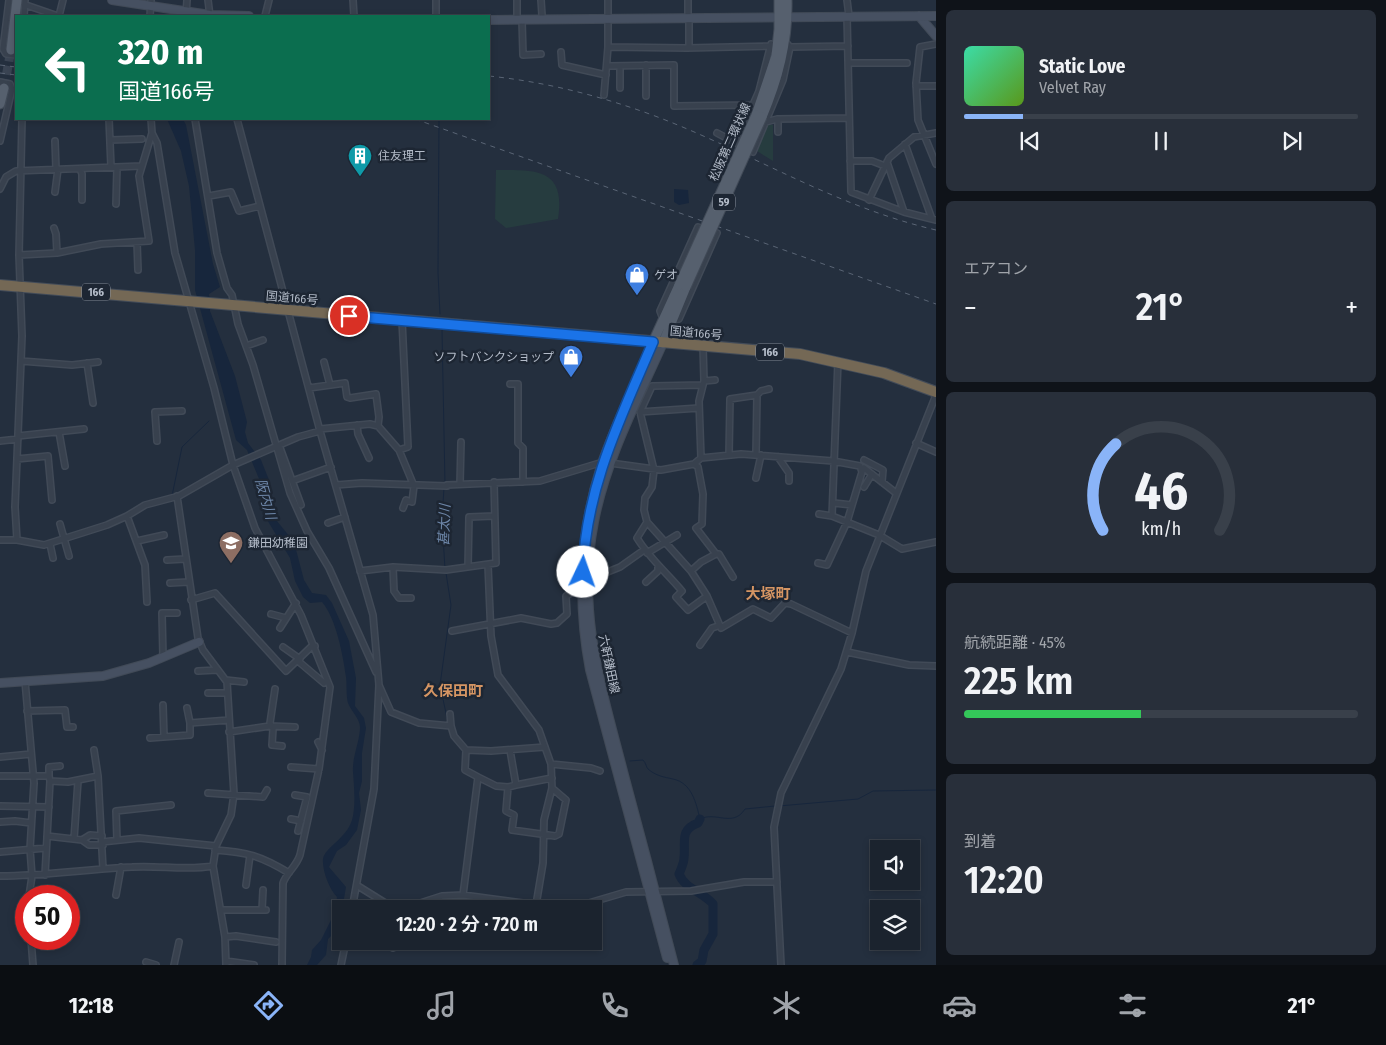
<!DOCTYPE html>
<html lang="ja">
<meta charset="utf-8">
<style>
:root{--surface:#1b232e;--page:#282f3a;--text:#f1f3f6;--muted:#a0a4aa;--line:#39404a;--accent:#8ab4f8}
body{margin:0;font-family:"Fira Sans Condensed","Noto Sans JP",sans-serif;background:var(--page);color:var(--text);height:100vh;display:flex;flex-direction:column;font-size:19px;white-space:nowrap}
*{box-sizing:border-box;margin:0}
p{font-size:16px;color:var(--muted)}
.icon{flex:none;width:28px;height:28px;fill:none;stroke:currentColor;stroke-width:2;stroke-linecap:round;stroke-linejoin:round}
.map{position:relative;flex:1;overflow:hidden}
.panel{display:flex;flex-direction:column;gap:10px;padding:10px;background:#0f1319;width:450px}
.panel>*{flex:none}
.banner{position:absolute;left:15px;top:15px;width:475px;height:105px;border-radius:0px;box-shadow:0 2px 8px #0003,0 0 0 1px var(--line);background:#0b6e4f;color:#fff;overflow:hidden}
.controls{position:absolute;left:870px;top:840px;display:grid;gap:10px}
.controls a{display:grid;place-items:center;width:50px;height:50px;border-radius:0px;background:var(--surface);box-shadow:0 2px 8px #0003,0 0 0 1px var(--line);font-size:25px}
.speed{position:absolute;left:15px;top:885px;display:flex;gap:10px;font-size:25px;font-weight:700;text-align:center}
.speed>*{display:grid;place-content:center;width:65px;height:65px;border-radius:50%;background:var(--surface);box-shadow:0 2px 8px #0003,0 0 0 1px var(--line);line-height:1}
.speed .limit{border:8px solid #d22;background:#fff;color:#111}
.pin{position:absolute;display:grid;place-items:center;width:42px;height:42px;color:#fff;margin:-21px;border:2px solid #fff;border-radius:50%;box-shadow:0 1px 5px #0007}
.me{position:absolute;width:55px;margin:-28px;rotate:3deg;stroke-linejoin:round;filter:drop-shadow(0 0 4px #0008)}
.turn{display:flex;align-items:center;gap:18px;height:105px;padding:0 20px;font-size:22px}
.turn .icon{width:65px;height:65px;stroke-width:2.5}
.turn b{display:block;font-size:35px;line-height:42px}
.big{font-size:38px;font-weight:600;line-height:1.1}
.panel .tile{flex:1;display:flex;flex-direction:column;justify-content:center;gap:8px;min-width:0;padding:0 18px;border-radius:8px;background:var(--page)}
.panel .dial{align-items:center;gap:0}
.dial svg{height:130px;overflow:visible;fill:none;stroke:var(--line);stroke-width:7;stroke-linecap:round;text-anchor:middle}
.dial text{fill:var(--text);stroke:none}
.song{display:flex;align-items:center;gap:15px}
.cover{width:60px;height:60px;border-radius:8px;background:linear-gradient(135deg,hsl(160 70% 55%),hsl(90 70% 35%))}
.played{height:5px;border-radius:2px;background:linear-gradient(90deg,var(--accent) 15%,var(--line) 15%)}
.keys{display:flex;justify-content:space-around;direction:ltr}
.heat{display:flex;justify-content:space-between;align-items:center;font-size:28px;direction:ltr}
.charge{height:8px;border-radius:4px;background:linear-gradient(90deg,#34c759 45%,var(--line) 0)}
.trip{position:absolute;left:332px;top:900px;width:270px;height:50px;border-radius:0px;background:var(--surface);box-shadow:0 2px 8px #0003,0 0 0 1px var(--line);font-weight:600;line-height:50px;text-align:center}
.menu{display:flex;height:80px;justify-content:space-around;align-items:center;background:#0b0e12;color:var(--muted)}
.menu .icon{width:35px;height:35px}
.menu .selected{color:var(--accent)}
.menu b{font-size:22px;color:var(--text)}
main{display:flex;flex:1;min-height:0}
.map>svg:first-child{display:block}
</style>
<main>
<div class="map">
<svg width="936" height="965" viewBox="0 0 936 965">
<rect width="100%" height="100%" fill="#242f3e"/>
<!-- green -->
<path fill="#263c3f" d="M768 124 773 125V161L757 151Z
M496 170C536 170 566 168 558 219L506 228 495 219Z"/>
<!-- water -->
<path fill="#17263c" d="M167 119H183L186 125 213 264 220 287 209 294 210 311 235 376 247 422 245 432 248 443 261 460 269 480 268 510 294 542 304 580 312 593 326 595 332 603 349 641 356 678 355 706 364 718 366 728 362 753V781L359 793 361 810 357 830 346 845 337 851 329 867 346 887 339 928 328 939 326 955 317 965H307L311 957 312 950 321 940 336 910 337 897C329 889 322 870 323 859 325 847 346 839 352 820 356 806 354 786 353 772 352 757 360 741 360 727 360 719 351 711 348 703 346 696 347 685 346 677 343 655 336 618 322 602L310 603 303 597 295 581 290 558 266 518 261 497 262 486 247 450 236 440 195 290V250L189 186 181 151Z
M674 189 688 190 689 203 679 205 674 202Z"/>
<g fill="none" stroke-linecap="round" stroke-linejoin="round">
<!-- stream -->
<path stroke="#17263c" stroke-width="1" d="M439 119 438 273 440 314
M442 330 445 484
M444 488 442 519 445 569
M172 496 182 447 209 421
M446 573 451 605 440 685 447 718
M630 761 643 760C646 763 646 767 648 769 656 776 664 777 673 779 692 783 696 803 700 819 716 811 733 828 745 809L775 806
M779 806 858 799 873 791 936 790"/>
<!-- river -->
<path stroke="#17263c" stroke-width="9" d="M697 965 702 961 704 950 713 934V904C703 892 685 889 679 874 681 869 684 863 684 858 686 842 679 830 698 823L700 819"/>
<!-- primary-tunnel -->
<path stroke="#3a4453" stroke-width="9" stroke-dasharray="9 4.5" stroke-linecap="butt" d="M4 88 11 50"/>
<defs>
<path id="street" d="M9 0 3 49 6 54 16 55
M208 0 210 16
M353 0 354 16
M517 0V16
M541 0 542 15
M688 0V18
M847 0 849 16
M26 5 58 16
M24 16 25 0
M59 16 63 0
M150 16 151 0
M186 16 187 0
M265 16 269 0
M436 16V0
M847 16 851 192 904 212 936 220
M689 18V47
M522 20 523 55 541 54
M936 44 920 47 916 83 918 120 936 164
M608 47 687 48 771 46
M790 47 848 46
M561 52 562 65 606 75
M848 63H907
M646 65V96
M607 66 674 65V106L752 105
M620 66V88
M0 82 10 84 12 89 0 141
M916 86H936
M604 95 608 47V0
M109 119 111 167
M195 119 217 253 227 288 232 295 238 324 253 365 290 493 307 531 329 568 376 672
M237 119 320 431 373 615 379 685 374 789 352 909
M766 122 777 119 849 118
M778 132V119
M152 133 157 143 175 253 214 388 233 465 255 528 301 615 330 687 319 769 300 855C296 867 287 872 283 883L282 965
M717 133 736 143 759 91 771 44
M110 140 142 139
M55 141 56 169
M905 144 932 219
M753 152 783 80 790 47 785 41
M850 161H872L885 166
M887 162 904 212
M80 169 82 174V200
M0 189 6 177 16 171 141 166
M55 192 58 169
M209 196 231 192 239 211 260 206
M869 200 889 158 914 137 936 133
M116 204 117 167
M54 228 56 234 57 253
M137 242 138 270
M19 255 57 253 101 244 149 241 139 176 152 133 151 119
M663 319 660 311 698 227 717 233 679 319 673 320
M246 346 263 340
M21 361 72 365 98 362
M838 361 832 516 879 535 902 549 936 542
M324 362 330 385
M87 363 93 403
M704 381 715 380
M510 384H518V443L523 448V482
M703 385 652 386 640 412 654 470 652 487 645 498 644 510 647 522 691 571 707 596 721 628 753 609 771 618 785 603 791 604 852 633
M309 388 345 383 347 397 350 398 376 394 379 417 378 426 399 450 414 486 412 502 406 500 403 508
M640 412 699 408
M357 425 358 434 369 458
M320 429 370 424 378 426
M59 432 65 466
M18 436 84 429
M0 441 18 439
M157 441 155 412 182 411
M916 443 936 452
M279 445 301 505
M399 450 408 447 402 320
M756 454 757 395
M729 455 730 399 757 395 761 391 769 389
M778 457 789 473V481
M701 458 699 401 704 381 703 346
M17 459 48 456 52 500
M864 460 883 470 882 482
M694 464 698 467 703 494 702 524 696 528 716 554H719L733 577
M864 468 896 493
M756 478 761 455
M292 481 331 467
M460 484 461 442
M336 485 362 483 447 486
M447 485 540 481 603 462 661 470 694 464 701 458 741 454 833 461 860 466 862 472 847 522 827 565 818 563
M864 487 872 474
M177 496 198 638 203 650 227 682 234 794 231 815 216 846 213 866 225 937 226 965
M834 503 852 505
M819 514 832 516
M127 516 145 565 147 602
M647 522 637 538C650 559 667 573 682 591L676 597 688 610 707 596
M328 523 345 517
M60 524 69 556
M0 540H17L44 545 107 525 127 516 145 505 179 496 233 465 298 437 320 431
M17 540 15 507 22 336 19 255 22 119
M137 541 164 535
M50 544 53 558
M647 553 677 535
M167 560 185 559
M488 565 491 636 498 675 539 730 551 764 552 788 544 820 543 863 536 905
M393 567 394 591 399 598H411
M468 567 469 517 494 516
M360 571 393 567 446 570 496 563 494 482
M691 571 701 562 716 554
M646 582 658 571V567
M170 583 188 582
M191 600 215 593 286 671 311 647 315 646
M271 614 286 618
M280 628 296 603
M452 631 521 618 551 624 557 623 567 614 566 596 605 573 620 567 644 550
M700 645 712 628 718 626
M283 647 300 659
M847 652 909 665 936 666
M163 657 162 613H177
M298 661 324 683
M198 671 217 670
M226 680 244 682
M25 681 34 783 30 849 32 876 29 896
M379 685 391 712 419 723 451 726 454 736 466 750 491 751 545 747
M275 689 270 723 273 729 272 745 282 746
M208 693H227
M163 705 164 737
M187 708 190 723
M27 711 65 710 67 727H73
M450 714 451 726
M229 732 270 726 295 727
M150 738 190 735V723L229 720
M318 742 322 750
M94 750 98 776
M510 750 516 785 508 787 506 811 514 815 512 830 555 836 559 834 566 800 552 788
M0 757 31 754
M551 764 591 768 600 771
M291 767 319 769
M0 776H49L50 781 45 875
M49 776V767L60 766
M478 777 496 786 508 787
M50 781 68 782 98 776 103 869
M516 785 552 778
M208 793 263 797 267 790
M295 795 307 797 298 831
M0 806 49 807
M291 819 301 821
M0 822 15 821 31 823
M47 836 82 840 90 835 102 836
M74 839 78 781
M82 840 89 845H103
M117 840 116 811 171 805
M102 842 139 838 216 846
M215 850C247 852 261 856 289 873
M0 852 46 848
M0 876C44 876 88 869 132 867 159 865 186 871 213 866
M246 885 250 855
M358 886 395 909
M116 895 121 867
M463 895 478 777 465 770 466 750
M410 909 414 905 442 896 463 895 554 907 582 905 626 892 691 891 744 882H777
M221 910H266
M262 910 263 890
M225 937 236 936 276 942
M31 939 33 965
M392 941 393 948
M226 961 254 965
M146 962 156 965
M174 965 179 942
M341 965 346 941
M781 965 774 827 781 793 841 669 852 633 866 571 936 395"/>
<path id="secondary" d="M112 0 210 15 249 16
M919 16 936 36
M489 20 936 16
M653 342C636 383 615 424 601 466 580 531 577 602 590 670L667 958
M663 343C637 401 606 459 594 522 576 612 602 689 624 775 641 838 658 902 674 965
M0 683 103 676 149 663 199 642"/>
<path id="primary" d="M11 50 17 0
M0 104 4 88
M756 115 776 56 779 29V0
M762 117C778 79 788 42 787 0
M653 342 679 285
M663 343 686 287"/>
<path id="highway" d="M0 285 800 354 884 373 936 392"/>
</defs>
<!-- street casing -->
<use href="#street" stroke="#414a57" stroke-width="8"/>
<!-- secondary casing -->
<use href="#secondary" stroke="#414a57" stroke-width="10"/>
<!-- primary casing -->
<use href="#primary" stroke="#414a57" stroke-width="11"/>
<!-- highway casing -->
<use href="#highway" stroke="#434c59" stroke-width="12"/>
<!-- street -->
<use href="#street" stroke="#38414e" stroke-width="5"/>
<!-- secondary -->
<use href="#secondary" stroke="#465061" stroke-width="8"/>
<!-- primary -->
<use href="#primary" stroke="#56606e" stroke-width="9"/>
<!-- highway -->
<use href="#highway" stroke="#746855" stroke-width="10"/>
<!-- rail -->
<path stroke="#5a6575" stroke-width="1" stroke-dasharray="5 5" stroke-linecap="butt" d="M0 65 16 67
M0 73 16 75
M489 76C546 82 601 96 655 116 750 152 836 207 936 230
M415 119 936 304"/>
<defs>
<path id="primary-bridge" d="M679 285 756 115
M686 287 762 117"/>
</defs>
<!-- primary-bridge casing -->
<use href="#primary-bridge" stroke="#414a57" stroke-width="11" stroke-linecap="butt"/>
<!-- primary-bridge -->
<use href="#primary-bridge" stroke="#56606e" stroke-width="9"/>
</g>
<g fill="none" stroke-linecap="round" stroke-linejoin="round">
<defs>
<path id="route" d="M349 316 653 342C621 417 585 489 583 572"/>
</defs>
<!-- route casing -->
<use href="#route" stroke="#114b97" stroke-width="12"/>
<!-- route -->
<use href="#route" stroke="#1a73e8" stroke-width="9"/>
</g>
<!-- icons -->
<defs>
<symbol id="building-pin" viewBox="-11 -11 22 30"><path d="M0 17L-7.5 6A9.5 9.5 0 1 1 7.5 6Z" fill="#0f9aa8" stroke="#1d2633"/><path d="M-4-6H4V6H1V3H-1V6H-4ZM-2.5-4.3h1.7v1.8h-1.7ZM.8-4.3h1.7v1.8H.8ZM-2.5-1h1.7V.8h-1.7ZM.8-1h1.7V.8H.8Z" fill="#fff"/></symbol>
<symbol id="shop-pin" viewBox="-11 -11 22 30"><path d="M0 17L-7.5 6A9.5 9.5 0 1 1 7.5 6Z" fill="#3f7fe0" stroke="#1d2633"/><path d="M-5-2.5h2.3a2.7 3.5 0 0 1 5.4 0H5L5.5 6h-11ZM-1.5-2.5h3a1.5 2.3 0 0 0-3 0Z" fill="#fff"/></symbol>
<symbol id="school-pin" viewBox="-11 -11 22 30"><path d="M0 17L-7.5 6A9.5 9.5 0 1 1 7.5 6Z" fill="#8d6e63" stroke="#1d2633"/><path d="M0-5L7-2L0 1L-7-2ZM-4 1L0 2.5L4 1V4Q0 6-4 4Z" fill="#fff"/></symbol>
</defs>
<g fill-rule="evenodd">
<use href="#building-pin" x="346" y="142" width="28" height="38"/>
<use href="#shop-pin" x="623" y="261" width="28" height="38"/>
<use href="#shop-pin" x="557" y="343" width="28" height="38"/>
<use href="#school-pin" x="217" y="529" width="28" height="38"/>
</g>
<g text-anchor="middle" stroke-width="5" stroke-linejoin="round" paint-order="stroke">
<!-- shield labels -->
<g fill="#1d2633" stroke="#878f9c" stroke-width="1">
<rect x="713" y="193.5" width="22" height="17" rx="4"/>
<rect x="82" y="283.5" width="28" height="17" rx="4"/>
<rect x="756" y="343.5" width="28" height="17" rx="4"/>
</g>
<g font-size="11" font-weight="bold" fill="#b4bcc9">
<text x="724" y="206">59</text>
<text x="96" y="296">166</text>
<text x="770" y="356">166</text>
</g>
<!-- street labels -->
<g font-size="12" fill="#b4bcc9" stroke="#1d2633">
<text transform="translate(730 142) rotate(-66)" y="4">松阪第二環状線</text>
<text transform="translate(292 298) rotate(5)" y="4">国道166号</text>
<text transform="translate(696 333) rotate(5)" y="4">国道166号</text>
<text transform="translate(609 664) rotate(78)" y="4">六軒鎌田線</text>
</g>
<!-- poi labels -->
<g font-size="12" fill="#b4bcc9" stroke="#1d2633" text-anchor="start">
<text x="378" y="160">住友理工</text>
<text x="654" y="279">ゲオ</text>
<text x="554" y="361" text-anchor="end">ソフトバンクショップ</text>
<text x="248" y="547">鎌田幼稚園</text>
</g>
<!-- water labels -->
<g font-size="14" font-style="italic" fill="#6d86a8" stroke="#1d2633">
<text transform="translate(266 499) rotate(74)" y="5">阪内川</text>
<text transform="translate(444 525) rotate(-88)" y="5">甚太川</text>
</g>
<!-- quarter labels -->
<g font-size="15" font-weight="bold" fill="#d59563" stroke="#1d2633">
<text x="768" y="599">大塚町</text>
<text x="453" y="696">久保田町</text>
</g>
</g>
</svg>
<div class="controls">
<a><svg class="icon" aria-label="sound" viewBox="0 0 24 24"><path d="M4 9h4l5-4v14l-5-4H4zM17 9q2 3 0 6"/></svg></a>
<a><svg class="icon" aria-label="layers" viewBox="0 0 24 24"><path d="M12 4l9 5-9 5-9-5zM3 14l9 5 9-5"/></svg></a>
</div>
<div class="speed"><div class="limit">50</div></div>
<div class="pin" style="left:349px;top:316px;background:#d93025"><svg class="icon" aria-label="arrive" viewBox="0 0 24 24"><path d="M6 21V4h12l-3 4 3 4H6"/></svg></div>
<svg class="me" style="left:583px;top:572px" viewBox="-20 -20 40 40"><circle r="19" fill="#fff"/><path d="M0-13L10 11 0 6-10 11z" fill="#1a73e8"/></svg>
<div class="trip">12:20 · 2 分 · 720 m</div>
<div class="banner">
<div class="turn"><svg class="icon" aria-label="left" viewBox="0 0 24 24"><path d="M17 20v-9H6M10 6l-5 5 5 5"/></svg><div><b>320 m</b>国道166号</div></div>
</div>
</div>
<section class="panel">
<div class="tile">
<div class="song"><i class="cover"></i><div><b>Static Love</b><p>Velvet Ray</p></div></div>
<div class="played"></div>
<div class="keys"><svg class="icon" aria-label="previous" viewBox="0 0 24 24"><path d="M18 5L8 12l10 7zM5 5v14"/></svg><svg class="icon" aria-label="pause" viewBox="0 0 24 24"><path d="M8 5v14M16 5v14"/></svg><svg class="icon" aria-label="next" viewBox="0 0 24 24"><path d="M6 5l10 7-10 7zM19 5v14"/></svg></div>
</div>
<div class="tile"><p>エアコン</p>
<div class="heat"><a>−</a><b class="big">21°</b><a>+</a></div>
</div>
<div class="tile dial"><svg viewBox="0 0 100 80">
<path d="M14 69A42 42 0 1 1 86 69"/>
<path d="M14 69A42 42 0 0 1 22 16" stroke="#8ab4f8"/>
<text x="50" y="56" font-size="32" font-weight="700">46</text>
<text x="50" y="72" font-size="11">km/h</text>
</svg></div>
<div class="tile"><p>航続距離 · 45%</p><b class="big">225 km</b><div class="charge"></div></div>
<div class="tile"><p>到着</p><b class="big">12:20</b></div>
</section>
</main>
<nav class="menu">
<b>12:18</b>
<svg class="icon selected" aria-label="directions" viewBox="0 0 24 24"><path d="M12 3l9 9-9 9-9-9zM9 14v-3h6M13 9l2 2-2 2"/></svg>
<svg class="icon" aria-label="music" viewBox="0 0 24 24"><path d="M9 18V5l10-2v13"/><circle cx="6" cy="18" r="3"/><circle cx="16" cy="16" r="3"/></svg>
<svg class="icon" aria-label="phone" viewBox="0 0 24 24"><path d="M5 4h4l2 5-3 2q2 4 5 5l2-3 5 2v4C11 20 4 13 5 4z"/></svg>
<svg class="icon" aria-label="climate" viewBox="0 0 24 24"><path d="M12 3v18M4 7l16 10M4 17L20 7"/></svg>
<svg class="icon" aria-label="car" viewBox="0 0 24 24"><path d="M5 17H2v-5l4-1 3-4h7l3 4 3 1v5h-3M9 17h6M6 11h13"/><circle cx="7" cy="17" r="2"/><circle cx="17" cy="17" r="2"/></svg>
<svg class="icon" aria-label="filters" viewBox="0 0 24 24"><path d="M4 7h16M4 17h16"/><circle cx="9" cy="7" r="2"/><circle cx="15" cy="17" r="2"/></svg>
<b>21°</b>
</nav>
